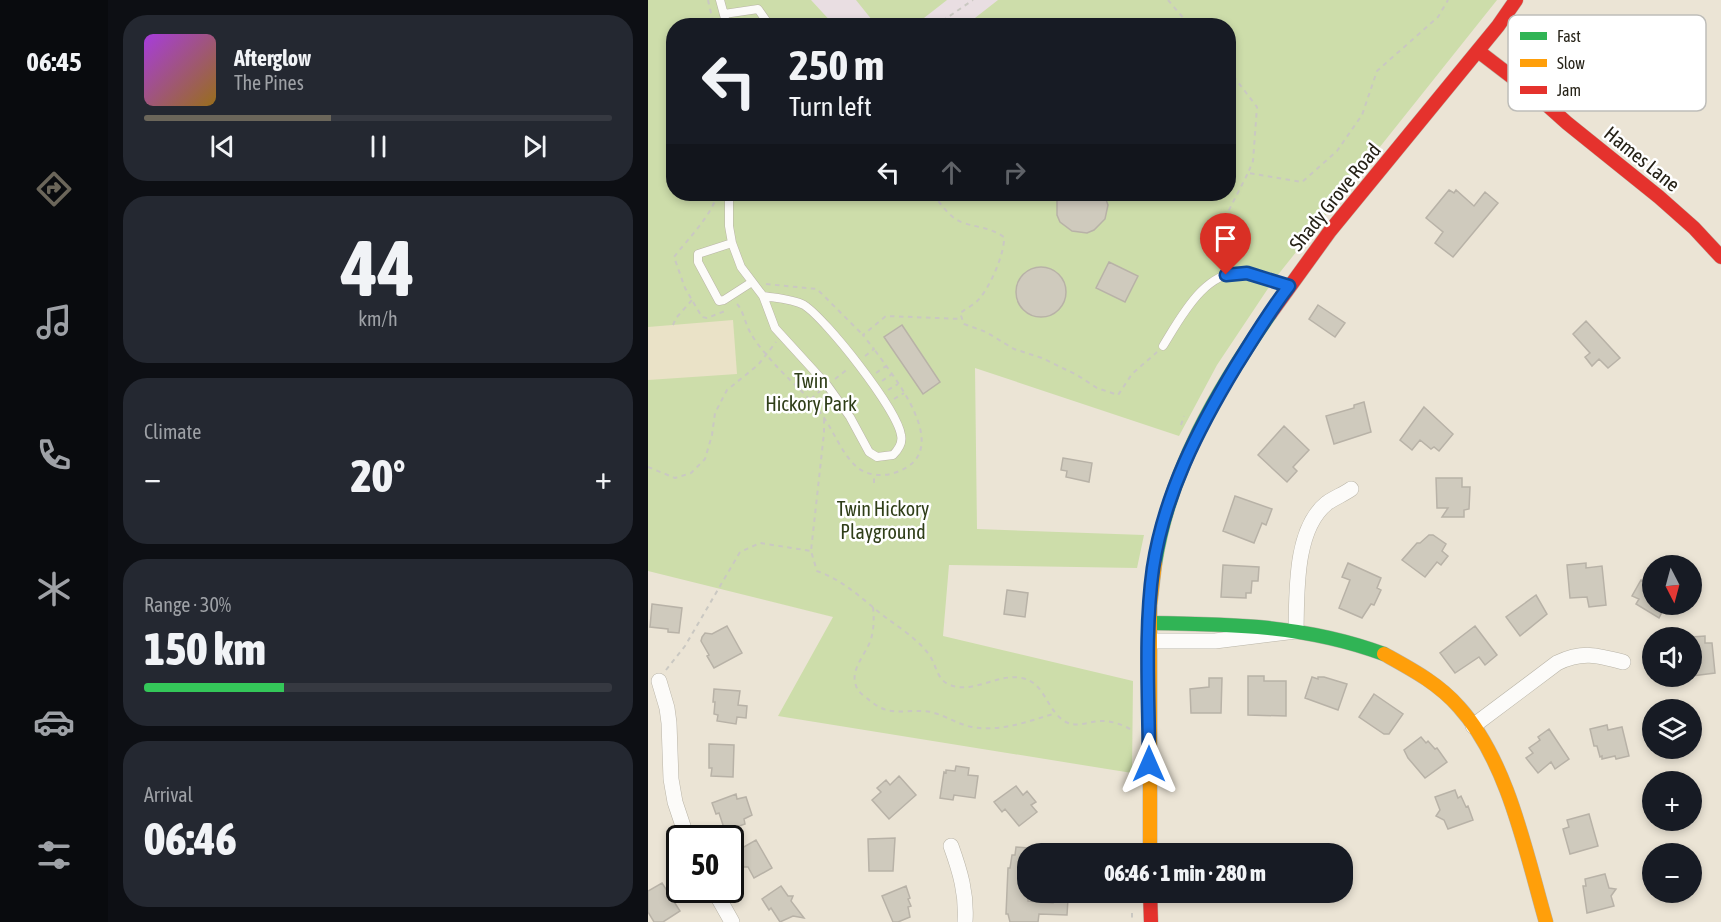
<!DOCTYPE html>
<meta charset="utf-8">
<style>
:root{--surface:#171b24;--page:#242831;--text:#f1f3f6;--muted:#9ea1a6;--line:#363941;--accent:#6b665a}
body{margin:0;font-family:"Asap Condensed",sans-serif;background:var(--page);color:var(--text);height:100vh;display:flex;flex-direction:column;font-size:22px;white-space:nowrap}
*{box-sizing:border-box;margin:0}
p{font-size:20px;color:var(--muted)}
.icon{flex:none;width:33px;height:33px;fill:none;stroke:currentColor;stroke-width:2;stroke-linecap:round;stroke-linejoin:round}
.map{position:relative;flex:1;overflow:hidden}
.drawer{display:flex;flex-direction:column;gap:15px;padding:15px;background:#0d0f14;width:540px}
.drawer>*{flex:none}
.top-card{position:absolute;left:18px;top:18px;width:570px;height:183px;border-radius:24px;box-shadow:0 3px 9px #0003;background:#171b24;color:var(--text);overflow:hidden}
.needle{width:39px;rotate:174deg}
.controls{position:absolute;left:994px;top:555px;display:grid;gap:12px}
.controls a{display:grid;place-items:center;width:60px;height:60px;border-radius:50%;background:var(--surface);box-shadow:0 3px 9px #0003;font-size:30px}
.speed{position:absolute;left:18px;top:825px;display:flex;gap:12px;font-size:30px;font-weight:700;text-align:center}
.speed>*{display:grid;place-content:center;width:78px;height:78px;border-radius:50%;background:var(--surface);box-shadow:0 3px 9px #0003;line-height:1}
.speed .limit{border:3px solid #111;border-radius:9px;background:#fff;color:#111}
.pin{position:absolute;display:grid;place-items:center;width:51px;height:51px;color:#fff;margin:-62px -26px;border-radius:50% 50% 50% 0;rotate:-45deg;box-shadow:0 0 6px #0007}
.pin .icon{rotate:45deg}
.me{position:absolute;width:66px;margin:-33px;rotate:0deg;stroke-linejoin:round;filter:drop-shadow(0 0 4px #0008)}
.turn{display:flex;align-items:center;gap:21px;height:126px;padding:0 24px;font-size:27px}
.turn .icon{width:78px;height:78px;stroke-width:2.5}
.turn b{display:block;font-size:42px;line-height:51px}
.lanes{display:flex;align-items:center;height:57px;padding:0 24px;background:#0003;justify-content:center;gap:30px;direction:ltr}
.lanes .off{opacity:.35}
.big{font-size:45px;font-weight:800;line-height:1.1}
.drawer .tile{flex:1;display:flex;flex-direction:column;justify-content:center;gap:9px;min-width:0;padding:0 21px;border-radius:24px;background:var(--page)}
.drawer .dial{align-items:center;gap:0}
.dial b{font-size:78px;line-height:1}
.song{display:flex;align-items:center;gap:18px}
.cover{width:72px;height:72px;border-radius:9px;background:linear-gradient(135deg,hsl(280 70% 55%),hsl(40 70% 35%))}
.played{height:6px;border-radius:3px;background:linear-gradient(90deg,var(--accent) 40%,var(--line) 40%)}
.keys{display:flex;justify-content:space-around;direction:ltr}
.heat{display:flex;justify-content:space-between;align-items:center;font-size:33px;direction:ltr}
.charge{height:9px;border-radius:4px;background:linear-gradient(90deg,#34c759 30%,var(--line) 0)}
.trip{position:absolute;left:369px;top:843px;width:336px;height:60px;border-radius:24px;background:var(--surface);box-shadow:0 3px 9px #0003;font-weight:800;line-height:60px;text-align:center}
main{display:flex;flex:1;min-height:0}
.tabs{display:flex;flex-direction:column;width:108px;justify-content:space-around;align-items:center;background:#090b0e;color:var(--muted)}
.tabs .icon{width:42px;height:42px}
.tabs .active{color:var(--accent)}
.tabs b{font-size:27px;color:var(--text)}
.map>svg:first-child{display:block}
</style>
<main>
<nav class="tabs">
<b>06:45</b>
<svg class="icon active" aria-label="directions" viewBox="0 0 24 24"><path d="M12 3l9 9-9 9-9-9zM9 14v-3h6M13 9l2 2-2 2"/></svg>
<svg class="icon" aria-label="music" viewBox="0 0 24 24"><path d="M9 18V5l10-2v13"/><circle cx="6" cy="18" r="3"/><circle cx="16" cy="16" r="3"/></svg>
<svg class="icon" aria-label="phone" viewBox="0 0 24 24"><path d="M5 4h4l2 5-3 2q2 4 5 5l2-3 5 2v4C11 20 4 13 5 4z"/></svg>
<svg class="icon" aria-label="climate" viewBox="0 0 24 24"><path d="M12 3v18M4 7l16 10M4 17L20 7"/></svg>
<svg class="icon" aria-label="car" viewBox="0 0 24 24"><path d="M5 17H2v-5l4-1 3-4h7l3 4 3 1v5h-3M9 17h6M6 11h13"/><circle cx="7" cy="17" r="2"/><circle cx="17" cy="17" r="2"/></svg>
<svg class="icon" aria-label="filters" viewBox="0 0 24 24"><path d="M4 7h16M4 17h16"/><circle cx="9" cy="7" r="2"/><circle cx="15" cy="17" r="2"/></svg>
</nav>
<section class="drawer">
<div class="tile">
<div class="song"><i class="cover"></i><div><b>Afterglow</b><p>The Pines</p></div></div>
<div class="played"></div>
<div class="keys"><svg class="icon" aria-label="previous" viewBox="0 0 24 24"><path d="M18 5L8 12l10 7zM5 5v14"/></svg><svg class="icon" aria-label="pause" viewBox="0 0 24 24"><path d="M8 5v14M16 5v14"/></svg><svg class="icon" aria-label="next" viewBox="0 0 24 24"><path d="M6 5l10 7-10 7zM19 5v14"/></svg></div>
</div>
<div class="tile dial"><b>44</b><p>km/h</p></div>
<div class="tile"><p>Climate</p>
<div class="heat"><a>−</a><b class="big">20°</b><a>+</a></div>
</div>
<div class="tile"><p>Range · 30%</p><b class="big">150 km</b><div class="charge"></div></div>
<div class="tile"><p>Arrival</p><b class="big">06:46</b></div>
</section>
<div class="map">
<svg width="1073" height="922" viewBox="0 0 1073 922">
<rect width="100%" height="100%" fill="#ebe4d5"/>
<!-- education -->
<path fill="#e9dee2" d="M163 0H350L318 26 186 25Z"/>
<!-- green -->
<path fill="#cdddaa" d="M0 0H163L186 25 26 26V194H580V26L318 25 350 0H849L625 281 569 365 531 436 327 368 329 529 496 535 489 568 301 565 295 636 485 681 484 773 130 716 185 617 0 571Z
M208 0H299L267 25H228Z"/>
<!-- sand -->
<path fill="#eae2c7" d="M85 320 89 374 0 380V327Z"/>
<!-- building -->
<path fill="#cfcabd" stroke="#b8b2a7" stroke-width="1.5" d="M801 190 806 193 808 190 826 206 837 192 850 203 805 257 787 243 795 232 778 218Z
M412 194H456L460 205 457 219 446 230 439 233 424 231 412 222 409 215V200Z
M461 262 490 276 477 302 448 288Z
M368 292a25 25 0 1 1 50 0a25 25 0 1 1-50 0Z
M670 305 697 323 687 337 661 319Z
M938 321 972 358 960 368 951 359 944 366 937 357 942 353 925 334Z
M254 325 292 382 275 394 236 337Z
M716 402 723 432 686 444 678 416 706 408V405Z
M776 407 805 434 791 451 786 447 783 449 772 440 764 450 752 440Z
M636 426 661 450 645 467 649 471 639 482 610 455Z
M415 458 444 463 441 482 418 477 419 471 413 470Z
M788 478H814V487H822L821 509 816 510V517H794L800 508H789Z
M587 496 624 509 618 525 614 523 606 543 575 531Z
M781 535H785L798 544 794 551 800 556 793 565 789 562 777 577 754 560 769 543H772Z
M700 563 733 578 729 588 733 590 726 605 723 604 714 618 691 608 702 580 694 577Z
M938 563V568L954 566 958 605 941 607 939 597 922 598 919 565Z
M575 565 611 567 610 581H604L603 593H598V598L573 597Z
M993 580 1005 586V604H1018L1011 618 988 604 991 599 984 596Z
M359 590 380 593 377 617 356 614Z
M888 595 899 614 872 636 858 617Z
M4 604 34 608 31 633 20 632V629L2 627Z
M79 626 94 653 66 668 59 656 61 655 53 641 54 637 57 633 64 634Z
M827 626 849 655 837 665 831 657 807 673 792 653Z
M1057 636V643H1064L1067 673 1044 676V637Z
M600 676H616V681H638V716L600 715Z
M664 677 670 679V677H676L699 684 690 710 657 698Z
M561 678H574L573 713H543L542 689 561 687Z
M66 689 92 691 90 705 99 706 98 718 89 717 88 724 69 721 70 715 66 714 67 702H65Z
M726 694 755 714 741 734H736L711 717Z
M959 725 960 730 974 727 981 756 968 759 967 756 954 759V756L952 757 949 746H946L942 729Z
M901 729 921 759 907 769 903 762 890 773 878 758 885 753 881 748 892 740 890 737Z
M773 737 778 743 780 741 787 749 789 748 799 762 777 778 760 758 756 750Z
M61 744 86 745 85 777 63 776 64 768H61Z
M308 766 321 768 320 775 330 776 327 798 306 795 305 800 292 798 296 772 298 773V770L307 771Z
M251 776 268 795 241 819 224 800 233 792 229 788 238 780 242 785Z
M368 786 375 795 379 791 388 802 383 805 389 812 371 826 357 809 354 812 346 802Z
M807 790 810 798 813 796 818 807 820 806 825 820 800 829 796 820 788 816 792 810 787 797Z
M88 794 89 799 98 797 104 815 96 819 97 824 77 831 71 813 68 814 64 803Z
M941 814 950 846 922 854 915 829 921 827 919 820Z
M247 838 245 871H221L220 839Z
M108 840 124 868 106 878 100 867H96L94 864 92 865 85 853Z
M368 847 380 848V901L405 903V899H420L419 915 391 914 390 922H362L360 914H358L360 868H362L364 855H367Z
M957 874 961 888 968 889 963 896 966 906 939 913 935 886H938L937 879Z
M14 883 32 911 15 922H6L0 912V891Z
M133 886 140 896H145L143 901 156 918 145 916 132 922 123 908 121 910 114 899Z
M258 886 262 898 260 899 263 906 260 907 262 917 250 922H245L234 896Z"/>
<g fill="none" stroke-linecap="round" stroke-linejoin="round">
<defs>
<path id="lane" d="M72 0 79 26
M76 14 110 9 122 26
M81 194V226L84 243 93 267 115 296 127 328 179 385 202 417 221 452 229 457 245 455C251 449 255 443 253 435 249 409 178 319 156 305 145 299 127 298 115 296
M84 243 50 254V262L71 301 76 300 104 282
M515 346C533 317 558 267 599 273 612 274 627 282 639 286"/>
<path id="street" d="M501 641H567L648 631C649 594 646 529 679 503 686 498 696 494 703 489
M11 681 19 708 21 723 23 779 27 802 39 838
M825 726 909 663C934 651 949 655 975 662
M303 846C312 871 319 894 317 922
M66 890 84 922"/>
<path id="fast" d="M507 563C522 470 569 390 622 314
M501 623C584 624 658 625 736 654"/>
<path id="slow" d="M736 654C763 669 790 683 811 707 860 761 878 853 898 922
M502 854V605L507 563"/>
<path id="jam" d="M830 51 890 97 919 123 1011 197 1046 228 1073 257
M622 314 682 231 850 26 868 0
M502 892 503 922"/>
</defs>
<!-- lane casing -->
<use href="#lane" stroke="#b9b4a7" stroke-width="9"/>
<!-- street casing -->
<use href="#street" stroke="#b9b4a7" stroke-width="16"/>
<!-- fast casing -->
<use href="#fast" stroke="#b9b4a7" stroke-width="15"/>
<!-- slow casing -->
<use href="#slow" stroke="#b9b4a7" stroke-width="15"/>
<!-- jam casing -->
<use href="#jam" stroke="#b9b4a7" stroke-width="15"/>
<!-- path -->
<path stroke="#cac8c2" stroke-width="2" stroke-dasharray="4.5 4.5" stroke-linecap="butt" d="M60 0 66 26
M520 0 542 26
M287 26 325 0
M580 69 609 107 605 161 600 173 654 182 689 151 714 115 729 71 790 17 800 0
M69 194C65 214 39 240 26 257L37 288 54 317 59 318 77 311
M285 194C293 204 302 219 316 223 331 228 341 227 356 237 357 253 342 287 331 299 327 304 318 309 312 313L316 324 338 332 366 349 394 358 429 375 449 388 470 395 484 374 509 352
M583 264 580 236V212L600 173
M118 284 169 289 215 335
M89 304C95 310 97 323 102 332 106 339 112 348 118 354 135 376 158 392 174 415 186 431 194 455 210 468 221 476 236 477 249 472 308 451 245 376 226 349
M25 325 28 318 44 300
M217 356 226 349 215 335 238 316 314 319
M228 373 238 366
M187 379 201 368
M234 381 244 374
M240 390 250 384
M163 399 172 391
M246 399 256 393
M176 419V433L163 551 169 571C197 581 214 599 237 617 252 628 271 640 282 656 289 667 289 680 302 685 326 694 350 673 374 678 398 683 398 711 418 722 429 728 442 721 454 721 465 721 475 725 484 730
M533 425 536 416
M0 467 27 478 43 473 57 459 64 435 67 413 79 390 110 365 128 342
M226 483V475
M225 607C226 617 226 626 224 635 221 653 198 670 210 690 212 693 217 697 220 699 240 717 253 710 276 711 293 712 307 724 324 727 352 732 378 722 405 714
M18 670 37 646 92 552 112 543 163 551
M484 913V922"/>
<!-- lane -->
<use href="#lane" stroke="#fcfbf9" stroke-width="8"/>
<!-- street -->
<use href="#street" stroke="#fcfbf9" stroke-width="15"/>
<!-- fast -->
<use href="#fast" stroke="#30b455" stroke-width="14"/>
<!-- slow -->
<use href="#slow" stroke="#ff9f0a" stroke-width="14"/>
<!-- jam -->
<use href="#jam" stroke="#e5322d" stroke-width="14"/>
</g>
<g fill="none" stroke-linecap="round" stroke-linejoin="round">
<defs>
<path id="route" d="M501 764C501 699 496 632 505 568 516 495 550 429 588 366 605 339 621 312 641 286L599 273 578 275"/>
</defs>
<!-- route casing -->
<use href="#route" stroke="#114b97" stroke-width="15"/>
<!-- route -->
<use href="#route" stroke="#1a73e8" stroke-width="10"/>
</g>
<g text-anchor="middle" stroke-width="5" stroke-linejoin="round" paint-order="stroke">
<!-- street labels -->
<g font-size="20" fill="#262217" stroke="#fff">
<text transform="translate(994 159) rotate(39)" y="7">Hames Lane</text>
<text transform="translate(687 197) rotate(-51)" y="7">Shady Grove Road</text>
</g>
<!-- park labels -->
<g font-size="20" fill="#2f3e18" stroke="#fff">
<text x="163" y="388">Twin<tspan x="163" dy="23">Hickory Park</tspan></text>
<text x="235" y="516">Twin Hickory<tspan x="235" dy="23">Playground</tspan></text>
</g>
</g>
<!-- legend -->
<rect x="860" y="15" width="198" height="96" rx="9" fill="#fff" stroke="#bebdb9" stroke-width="1.5"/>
<rect x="872" y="32" width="27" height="8" fill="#30b455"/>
<rect x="872" y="59" width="27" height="8" fill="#ff9f0a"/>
<rect x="872" y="86" width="27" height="8" fill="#e5322d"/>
<g font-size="16" fill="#262217">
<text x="909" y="42">Fast</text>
<text x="909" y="69">Slow</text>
<text x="909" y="96">Jam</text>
</g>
</svg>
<div class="controls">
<a><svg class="needle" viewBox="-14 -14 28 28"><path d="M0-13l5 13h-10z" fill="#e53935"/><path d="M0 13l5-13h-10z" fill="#9ea1a6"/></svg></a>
<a><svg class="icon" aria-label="sound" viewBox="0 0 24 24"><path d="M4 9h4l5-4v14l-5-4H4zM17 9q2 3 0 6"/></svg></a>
<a><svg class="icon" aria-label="layers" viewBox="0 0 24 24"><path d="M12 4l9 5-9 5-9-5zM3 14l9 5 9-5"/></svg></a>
<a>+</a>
<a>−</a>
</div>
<div class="speed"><div class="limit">50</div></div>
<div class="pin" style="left:578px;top:275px;background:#d93025"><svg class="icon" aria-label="arrive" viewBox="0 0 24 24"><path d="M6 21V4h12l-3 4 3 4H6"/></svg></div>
<svg class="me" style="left:501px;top:764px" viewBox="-20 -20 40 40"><path d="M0-17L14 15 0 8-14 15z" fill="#1a73e8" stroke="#fff" stroke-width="4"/></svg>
<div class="trip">06:46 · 1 min · 280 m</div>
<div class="top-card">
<div class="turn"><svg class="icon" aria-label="left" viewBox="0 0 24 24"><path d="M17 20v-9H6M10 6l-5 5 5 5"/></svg><div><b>250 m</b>Turn left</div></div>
<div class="lanes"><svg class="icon" aria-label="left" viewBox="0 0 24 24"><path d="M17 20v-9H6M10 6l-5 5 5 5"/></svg><svg class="icon off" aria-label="ahead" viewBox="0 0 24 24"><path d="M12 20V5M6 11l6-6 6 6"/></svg><svg class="icon off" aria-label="right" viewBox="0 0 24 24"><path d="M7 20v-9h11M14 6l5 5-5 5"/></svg></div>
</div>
</div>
</main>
